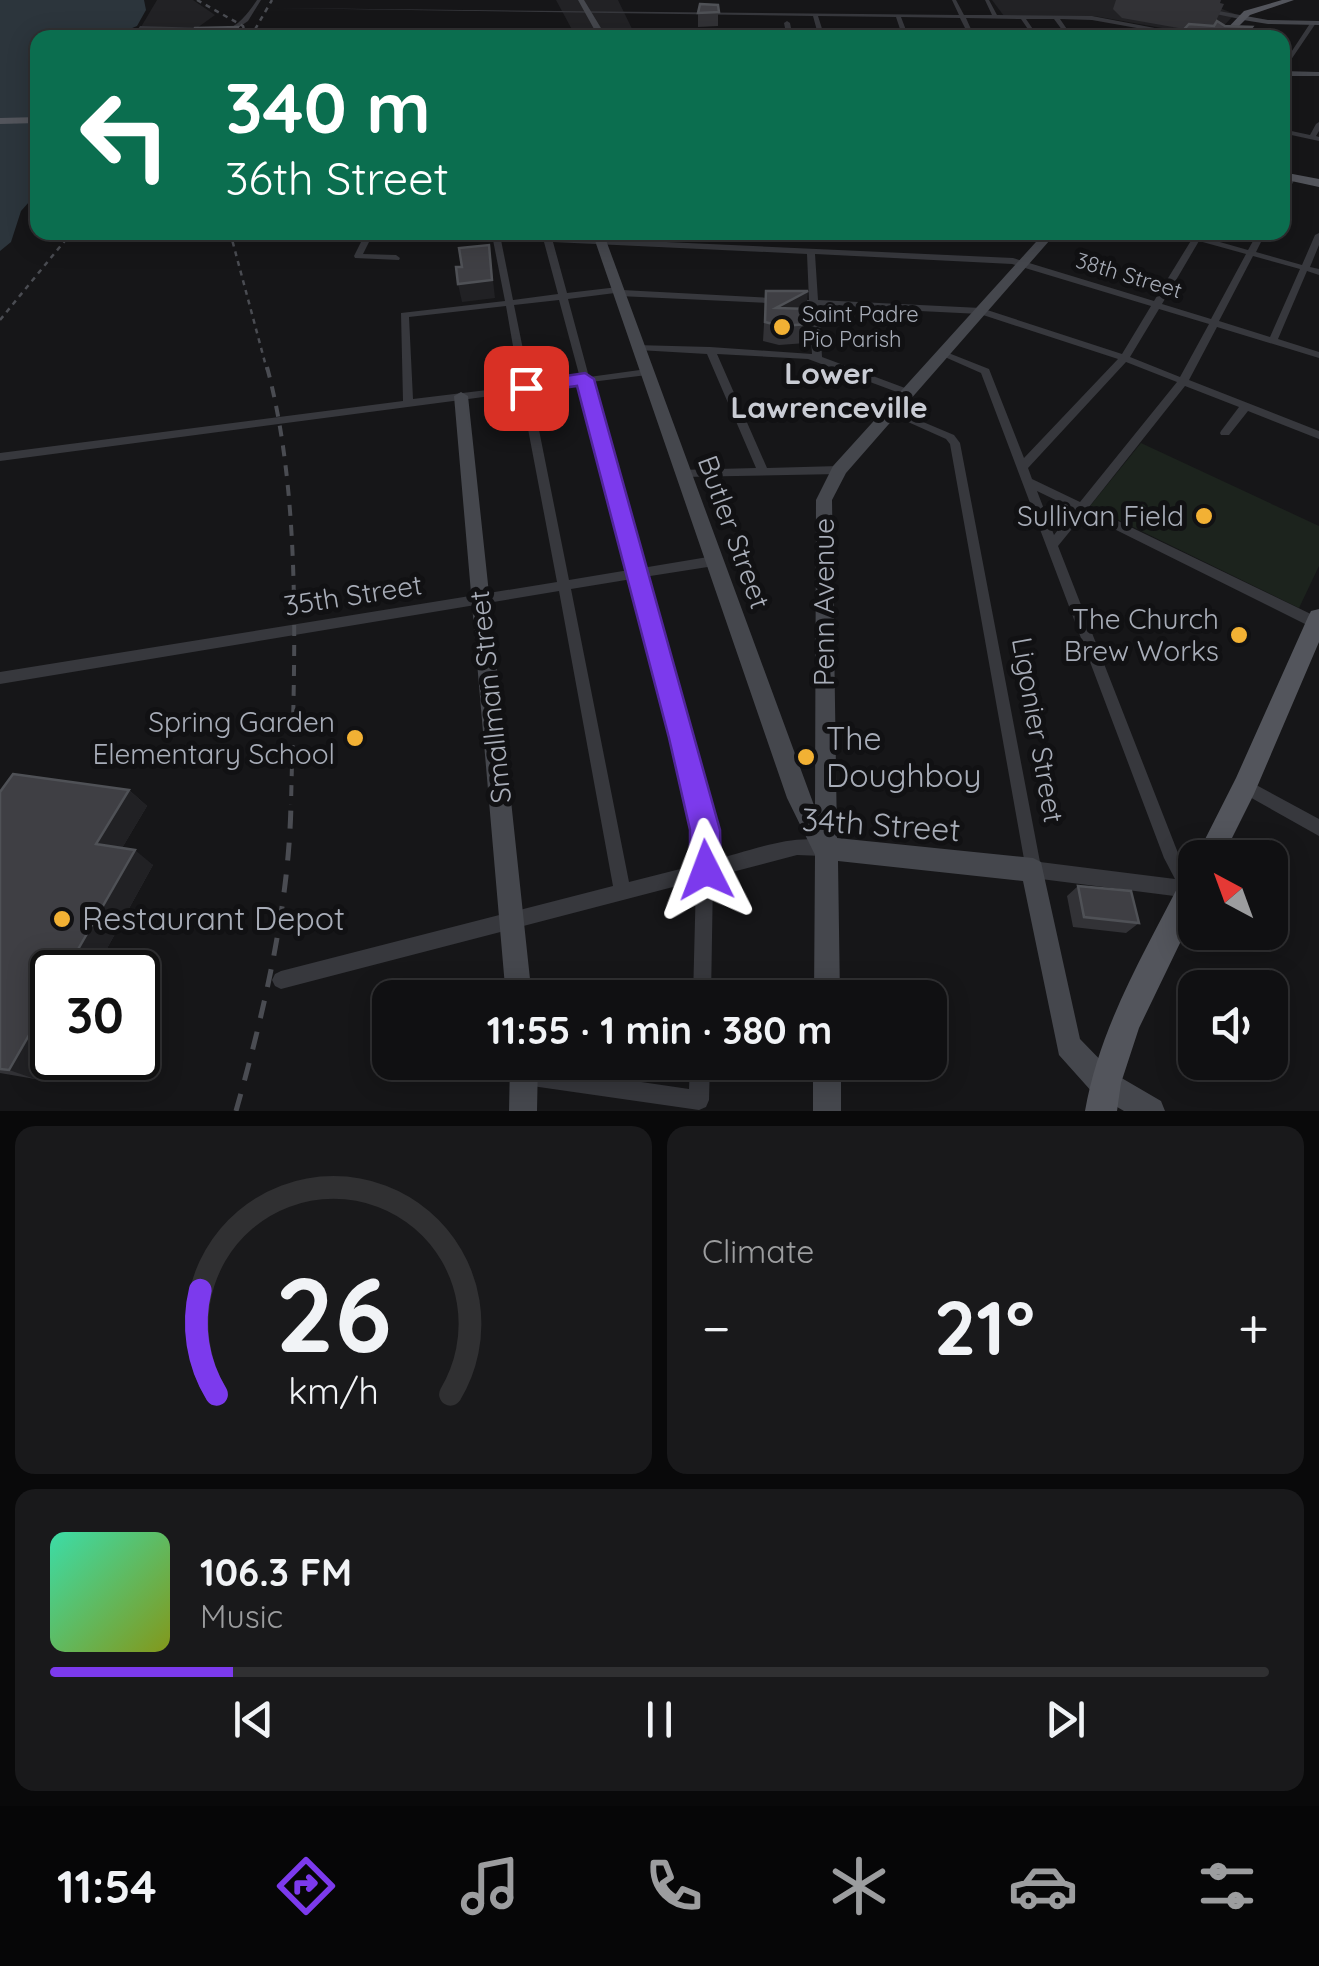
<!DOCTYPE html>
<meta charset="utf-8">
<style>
:root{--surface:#101012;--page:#19191b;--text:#f1f3f6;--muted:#9c9d9f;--line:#303032;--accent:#7c3aed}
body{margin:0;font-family:Quicksand,sans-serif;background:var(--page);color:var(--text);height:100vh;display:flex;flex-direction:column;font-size:38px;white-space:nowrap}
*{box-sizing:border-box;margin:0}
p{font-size:32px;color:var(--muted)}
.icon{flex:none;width:55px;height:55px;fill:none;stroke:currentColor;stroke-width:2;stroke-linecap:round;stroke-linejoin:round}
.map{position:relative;height:1111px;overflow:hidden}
.side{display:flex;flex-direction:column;gap:15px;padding:15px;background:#09090a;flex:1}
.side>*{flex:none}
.hud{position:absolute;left:30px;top:30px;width:1260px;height:210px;border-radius:20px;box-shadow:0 5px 25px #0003,0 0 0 2px var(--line);background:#0b6e4f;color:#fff;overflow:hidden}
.needle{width:65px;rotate:319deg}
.fabs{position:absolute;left:1178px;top:840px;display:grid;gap:20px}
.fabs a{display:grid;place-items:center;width:110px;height:110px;border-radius:20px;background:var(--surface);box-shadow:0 5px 25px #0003,0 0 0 2px var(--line);font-size:50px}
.speed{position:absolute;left:30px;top:950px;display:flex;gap:20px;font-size:50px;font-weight:700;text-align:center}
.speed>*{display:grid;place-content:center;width:130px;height:130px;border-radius:50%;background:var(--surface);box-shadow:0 5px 25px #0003,0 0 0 2px var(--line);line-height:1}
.speed .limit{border:5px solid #111;border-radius:15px;background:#fff;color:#111}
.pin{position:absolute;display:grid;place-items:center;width:85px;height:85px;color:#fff;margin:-42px;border-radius:20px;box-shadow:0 5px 15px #0006}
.me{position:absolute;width:110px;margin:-55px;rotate:357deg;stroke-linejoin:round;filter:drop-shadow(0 0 8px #0008)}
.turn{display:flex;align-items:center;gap:35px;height:210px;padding:0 30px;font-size:45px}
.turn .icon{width:130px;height:130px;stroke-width:2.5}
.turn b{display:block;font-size:70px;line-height:85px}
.big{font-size:75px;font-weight:800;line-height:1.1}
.side .card{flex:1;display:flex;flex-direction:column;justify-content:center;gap:15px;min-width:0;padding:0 35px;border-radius:20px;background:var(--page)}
.side .dial{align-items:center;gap:0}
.dial svg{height:260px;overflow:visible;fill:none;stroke:var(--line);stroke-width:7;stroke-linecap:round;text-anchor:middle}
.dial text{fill:var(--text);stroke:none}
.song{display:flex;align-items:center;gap:30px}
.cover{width:120px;height:120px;border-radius:15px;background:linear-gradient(135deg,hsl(160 70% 55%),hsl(70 70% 35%))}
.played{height:10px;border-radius:5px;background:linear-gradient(90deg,var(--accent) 15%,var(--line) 15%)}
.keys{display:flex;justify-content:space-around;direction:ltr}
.heat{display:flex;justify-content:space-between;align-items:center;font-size:55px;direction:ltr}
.side .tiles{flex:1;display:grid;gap:15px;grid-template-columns:1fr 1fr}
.card:last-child{grid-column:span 2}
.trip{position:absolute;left:372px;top:980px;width:575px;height:100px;border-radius:20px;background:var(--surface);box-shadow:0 5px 25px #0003,0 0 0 2px var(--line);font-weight:800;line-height:100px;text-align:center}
.tabs{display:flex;height:160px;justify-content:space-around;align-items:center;background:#060607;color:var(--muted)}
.tabs .icon{width:70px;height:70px}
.tabs .selected{color:var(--accent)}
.tabs b{font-size:45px;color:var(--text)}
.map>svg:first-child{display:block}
</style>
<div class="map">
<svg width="1319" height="1111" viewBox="0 0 1319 1111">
<rect width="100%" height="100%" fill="#161618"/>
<!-- built -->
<path fill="#222225" d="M157 0H193L215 15 197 28 141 27Z
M556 0H618L636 37H576Z
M992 0H1199L1235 14 1213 37 1094 16H1004Z"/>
<!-- green -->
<path fill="#1c231d" d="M1141 443 1319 526V566L1299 608 1090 506Z"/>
<!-- water -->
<path fill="#2c353c" d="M0 0H144L146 10 137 26 125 31 130 35 128 37 38 38 37 193 21 211 11 242 0 251Z"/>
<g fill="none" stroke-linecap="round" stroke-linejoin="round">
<!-- street -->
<path fill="#37383d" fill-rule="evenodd" d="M257 0H261L248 21 235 30 608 34 758 28 761 30 611 38 224 32V30C239 26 248 13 257 0Z
M952 0H956L964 15H992L985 0H989L997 15 1092 16 1207 38H1193L1092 20 1060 19 1073 38H1068L1054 19H1026L1039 38H1034L1021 19 966 18 975 38H970L960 18 901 17 909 38H903L896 17 818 16 825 38H819L813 16 276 8 959 15Z
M1203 8 1240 15 1243 17 1240 19 1201 11Z
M787 21 790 23 793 38H787L784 23Z
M1311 22 1316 23 1282 73V66Z
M140 26 206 28 209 30 206 32 138 29Z
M1319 122V131L1316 136 1319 137V141L1282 133V129L1310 135 1316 124Z
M1289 175 1296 177 1286 195 1282 197V187Z
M366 232H374L363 254 396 255 400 258 399 260 355 258 354 256Z
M379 232H447L1013 258 1154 301 1192 239 1171 232 1195 235 1197 232H1205L1202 237 1248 250 1258 232H1266L1256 252 1302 265 1315 235 1319 233V245L1310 267 1319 269V275L1307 271 1278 339 1319 352V358L1217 327 1189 380 1319 431V439L1248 411 1229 435H1221L1220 433 1221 431 1239 407 1185 386 1089 507 1319 618V627H1311L1084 514 1058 546 1178 853 1195 879V895L1190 898 1033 878 1027 876 950 444 946 439 888 413 893 410 897 411 954 435 960 443 1040 862 1175 879 1164 858 981 373 938 354 940 352H946L989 369 1024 458 1118 359 980 314 819 306 822 357 913 391V395H905L808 359 717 354 767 468 839 466 845 470 839 474 683 477 677 473 679 470 756 468 707 354 638 350 635 349V345L710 347 812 354 809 305 619 296 615 293 568 299 589 377 647 369 652 372 647 375 591 382 642 568 714 556 720 561 714 566 644 577 713 830V860C747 852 795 832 829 842L831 848 829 854 823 856 797 855 713 877 711 998H693L696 881 281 989 275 986 272 980 275 974 281 971 613 886 559 591 0 684V672L557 582 521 392 0 461V453L403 401 401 313 505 301 493 240 383 234ZM501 240 544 242 558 294 513 300ZM1199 241 1246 254 1211 319 1162 304ZM553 242 807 254 809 300 622 290 618 287 567 293ZM815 254 1012 264 1151 306 1122 354 981 308 818 300ZM1253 256 1300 269 1270 337 1219 321ZM559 300 580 378 530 384 514 305ZM506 306 520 386 413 399 409 317ZM1159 309 1209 324 1180 377 1130 357ZM1126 362 1177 382 1080 502 1032 479 1028 468ZM581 384 629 570 569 580 531 390ZM1037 491 1074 509 1054 535ZM632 579 697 830 696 865 629 882 571 589Z
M1245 779 1319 819V836L1239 791 1237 786 1239 781Z
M690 1062H710L709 1100 706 1107 699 1110 525 1085 518 1082 515 1075 518 1068 525 1065 689 1089Z"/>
<!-- secondary -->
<path fill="#45474d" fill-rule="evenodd" d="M578 0H584L607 38H599Z
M1240 15 1268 20 1319 21V25L1268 24 1237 19Z
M1282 71 1319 72V76H1282Z
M592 232H603L815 808 816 500 833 466 1045 232H1057L846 473 832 500 837 838 1033 858 1041 862 1080 1039 1113 1073 1161 1101 1165 1111H1124L1093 1093 1059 1055 1023 881 838 861 840 998H814L815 855 787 798Z
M461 392 468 396 532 998H506L454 396Z
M510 1062H538L537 1111H509Z
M813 1062H841V1111H813Z"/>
<!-- primary -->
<path fill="#53555c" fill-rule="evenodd" d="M1282 0H1294L1250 15 1227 38H1218L1244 11Z
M38 117V123L0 124V118Z
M1282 172 1319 179V187L1282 179Z
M1319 609V642L1254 794 1222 858 1195 859 1236 778 1308 617 1311 611Z
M1195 869V912L1139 1028 1121 1083 1117 1111H1085C1100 1025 1146 950 1185 873Z"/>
<!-- rail-far2 -->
<path stroke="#4a4c52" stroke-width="2.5" stroke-dasharray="5 5" stroke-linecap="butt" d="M197 0 243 26 247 38
M250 38 272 0
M230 232 267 370
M0 320 72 232"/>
<!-- rail-far1 -->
<path stroke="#4a4c52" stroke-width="4" stroke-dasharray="11 9" stroke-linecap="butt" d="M267 367C303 501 294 667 291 805"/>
<!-- rail -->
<path stroke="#4a4c52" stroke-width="5" stroke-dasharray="18 14" stroke-linecap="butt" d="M236 1111C264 1012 289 906 291 803"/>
</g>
<!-- wall -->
<path fill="#323236" d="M1116 0H1221L1220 3 1224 4 1214 25 1252 27 1247 38H1176L1184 29 1122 18 1113 9Z
M718 5V26L698 27V13Z
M766 291 806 309 808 324 806 343 779 345 763 341Z
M129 790 147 806 122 848 153 865 94 972H52L35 1079 0 1073V792Z
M1078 886 1139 923 1126 933 1073 927 1067 896Z"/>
<!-- shaded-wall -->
<path fill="#212124" d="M238 27 240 34 239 38H232Z
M489 245 495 298 462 302 458 284Z
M808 291 806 310 776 308Z
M129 790 147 806 115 860 96 844Z
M135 850 153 865 94 972H65Z
M52 995V1048L35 1079 9 1070Z"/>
<!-- building -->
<path fill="#3f3f44" stroke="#4f5156" stroke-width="2.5" d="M700 4 718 5 719 12 698 13Z
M1217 21 1225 26 1252 27 1243 38H1223L1193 32 1188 38H1176L1189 24 1214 26Z
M238 27 232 38H187L195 28Z
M489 245 492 280 458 284 456 267H462L459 248Z
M766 291H808L776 308 808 309V324L781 326 765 322Z
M13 774 129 790 96 844 135 850 65 972H52V995L9 1070 0 1069V792Z
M1078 886 1131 891 1139 923 1084 917Z"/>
<!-- route -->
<path fill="#7c3aed" stroke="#51269a" stroke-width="2.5" d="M585 373 594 379 720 830 721 870 717 881 706 885 695 881 690 870V830L669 738 577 386 526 393 517 388 526 382Z"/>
<!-- markers -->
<g fill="#f2b134" stroke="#111113" stroke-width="4">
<circle cx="782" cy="327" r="10"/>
<circle cx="1204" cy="516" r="10"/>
<circle cx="1239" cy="635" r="10"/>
<circle cx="355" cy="738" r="10"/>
<circle cx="806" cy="757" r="10"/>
<circle cx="62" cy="919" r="10"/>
</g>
<g text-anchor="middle" stroke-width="10" stroke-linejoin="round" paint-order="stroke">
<!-- far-street labels -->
<g font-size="22" fill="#a8adb8" stroke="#111113">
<text transform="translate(1129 275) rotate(17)" y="8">38th Street</text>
</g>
<!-- far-poi labels -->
<g font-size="22" fill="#a8adb8" stroke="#111113" text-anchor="start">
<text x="802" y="322">Saint Padre<tspan x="802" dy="25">Pio Parish</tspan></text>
</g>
<!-- poi labels -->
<g font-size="28" fill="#a8adb8" stroke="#111113" text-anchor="end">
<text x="1184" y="526">Sullivan Field</text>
<text x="1219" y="629">The Church<tspan x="1219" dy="32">Brew Works</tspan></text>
<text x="335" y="732">Spring Garden<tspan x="335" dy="32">Elementary School</tspan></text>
</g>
<!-- street labels -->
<g font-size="28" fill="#a8adb8" stroke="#111113">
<text transform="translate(734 532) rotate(70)" y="10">Butler Street</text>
<text transform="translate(353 595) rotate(-9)" y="10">35th Street</text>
<text transform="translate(824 602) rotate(-90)" y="10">Penn Avenue</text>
<text transform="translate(490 697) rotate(-96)" y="10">Smallman Street</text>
<text transform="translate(1038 730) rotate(80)" y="10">Ligonier Street</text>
</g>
<!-- neighbourhood labels -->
<g font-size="30" font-weight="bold" fill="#c9ccd4" stroke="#111113">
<text x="829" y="384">Lower<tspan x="829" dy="34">Lawrenceville</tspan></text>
</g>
<!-- near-poi labels -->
<g font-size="32" fill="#a8adb8" stroke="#111113" text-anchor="start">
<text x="826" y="750">The<tspan x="826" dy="37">Doughboy</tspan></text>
<text x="82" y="930">Restaurant Depot</text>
</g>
<!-- near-street labels -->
<g font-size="32" fill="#a8adb8" stroke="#111113">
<text transform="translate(881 825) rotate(4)" y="11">34th Street</text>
</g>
</g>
</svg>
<div class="fabs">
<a><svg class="needle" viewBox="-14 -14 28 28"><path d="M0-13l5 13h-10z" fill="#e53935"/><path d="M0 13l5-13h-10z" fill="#9c9d9f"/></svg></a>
<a><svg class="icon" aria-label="sound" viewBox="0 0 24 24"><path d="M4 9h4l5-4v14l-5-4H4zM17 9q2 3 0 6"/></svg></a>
</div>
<div class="speed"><div class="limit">30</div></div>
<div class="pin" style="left:526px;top:388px;background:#d93025"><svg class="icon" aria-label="arrive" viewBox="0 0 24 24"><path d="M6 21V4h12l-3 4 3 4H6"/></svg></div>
<svg class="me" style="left:706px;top:870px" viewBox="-20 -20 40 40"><path d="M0-17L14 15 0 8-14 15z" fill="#7c3aed" stroke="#fff" stroke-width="4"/></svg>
<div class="trip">11:55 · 1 min · 380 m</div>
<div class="hud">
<div class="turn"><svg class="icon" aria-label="left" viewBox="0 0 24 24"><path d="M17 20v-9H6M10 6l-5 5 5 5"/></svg><div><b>340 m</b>36th Street</div></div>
</div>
</div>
<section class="side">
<div class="tiles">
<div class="card dial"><svg viewBox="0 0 100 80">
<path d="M14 69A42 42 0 1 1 86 69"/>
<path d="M14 69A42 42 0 0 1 9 37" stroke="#7c3aed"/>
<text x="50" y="56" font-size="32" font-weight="700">26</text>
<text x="50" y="72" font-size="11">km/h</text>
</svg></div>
<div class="card"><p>Climate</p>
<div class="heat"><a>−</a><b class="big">21°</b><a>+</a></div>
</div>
<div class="card">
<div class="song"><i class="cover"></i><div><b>106.3 FM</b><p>Music</p></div></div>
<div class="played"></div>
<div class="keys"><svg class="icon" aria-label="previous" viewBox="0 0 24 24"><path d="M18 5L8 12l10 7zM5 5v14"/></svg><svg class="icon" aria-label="pause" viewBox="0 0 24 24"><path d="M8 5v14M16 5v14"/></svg><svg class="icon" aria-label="next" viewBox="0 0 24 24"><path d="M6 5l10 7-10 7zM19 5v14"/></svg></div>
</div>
</div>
</section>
<nav class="tabs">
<b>11:54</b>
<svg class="icon selected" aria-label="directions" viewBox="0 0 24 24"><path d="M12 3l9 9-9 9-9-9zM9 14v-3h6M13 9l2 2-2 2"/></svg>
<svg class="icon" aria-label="music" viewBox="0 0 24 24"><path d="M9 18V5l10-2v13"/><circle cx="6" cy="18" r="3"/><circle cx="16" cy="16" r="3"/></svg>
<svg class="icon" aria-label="phone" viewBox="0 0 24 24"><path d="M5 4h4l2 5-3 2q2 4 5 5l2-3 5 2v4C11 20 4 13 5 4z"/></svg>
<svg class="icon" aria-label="climate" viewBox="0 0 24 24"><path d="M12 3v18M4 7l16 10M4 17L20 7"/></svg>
<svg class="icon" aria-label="car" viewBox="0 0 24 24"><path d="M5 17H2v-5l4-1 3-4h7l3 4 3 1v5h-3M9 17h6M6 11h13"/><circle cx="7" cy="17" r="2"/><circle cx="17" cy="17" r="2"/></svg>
<svg class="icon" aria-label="filters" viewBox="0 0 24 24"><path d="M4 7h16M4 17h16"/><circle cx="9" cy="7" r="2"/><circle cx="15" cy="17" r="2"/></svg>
</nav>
